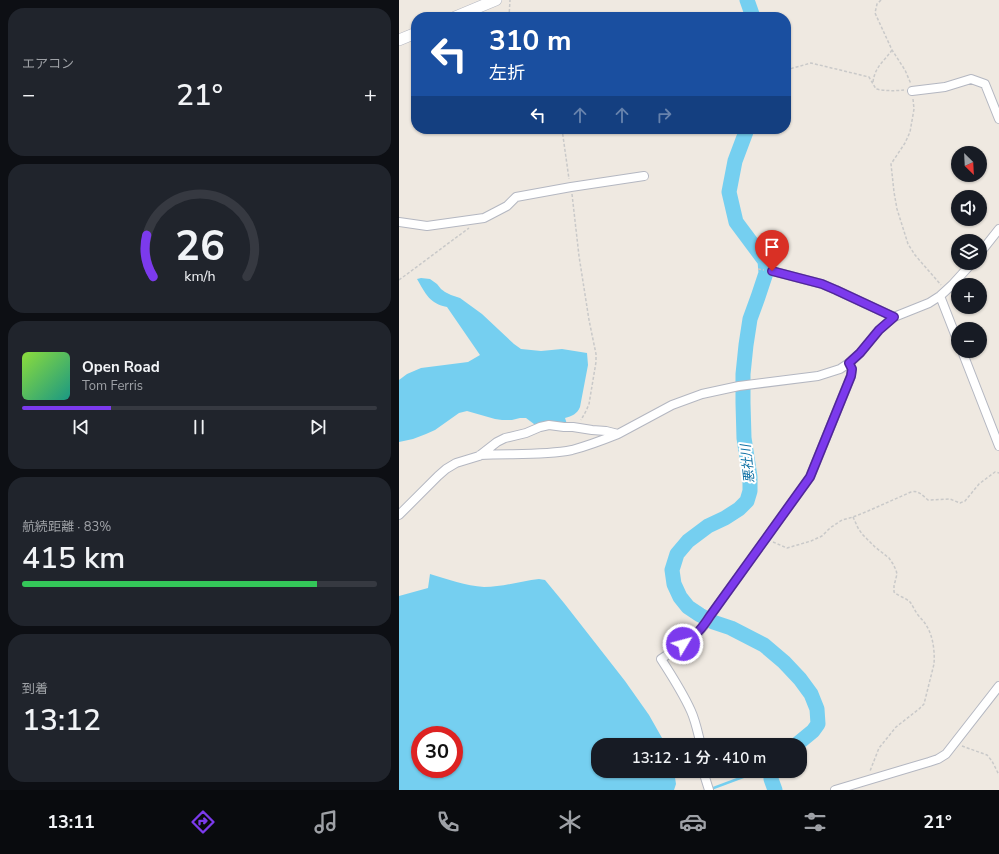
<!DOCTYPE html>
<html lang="ja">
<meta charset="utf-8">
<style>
:root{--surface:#171b24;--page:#20242c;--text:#f1f3f6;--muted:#9ea1a6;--line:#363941;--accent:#7c3aed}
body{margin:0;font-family:"Nunito Sans","Noto Sans JP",sans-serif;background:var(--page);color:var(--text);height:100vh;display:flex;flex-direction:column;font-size:15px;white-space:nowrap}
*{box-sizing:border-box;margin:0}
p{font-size:13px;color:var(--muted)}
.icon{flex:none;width:22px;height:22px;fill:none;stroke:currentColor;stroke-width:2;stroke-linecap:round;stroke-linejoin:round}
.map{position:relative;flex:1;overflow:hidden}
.panel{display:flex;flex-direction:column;gap:8px;padding:8px;background:#0d0f14;width:399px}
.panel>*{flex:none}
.hud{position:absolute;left:12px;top:12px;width:380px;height:122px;border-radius:16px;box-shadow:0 1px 3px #0004;background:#1a4fa0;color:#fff;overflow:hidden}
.needle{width:26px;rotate:156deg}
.tools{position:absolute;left:552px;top:146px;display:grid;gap:8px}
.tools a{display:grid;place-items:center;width:36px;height:36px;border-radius:50%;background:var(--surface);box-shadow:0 1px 3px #0004;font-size:20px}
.speed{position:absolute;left:12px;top:726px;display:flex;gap:8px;font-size:20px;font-weight:700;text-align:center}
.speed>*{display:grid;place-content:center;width:52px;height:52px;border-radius:50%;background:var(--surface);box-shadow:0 1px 3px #0004;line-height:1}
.speed .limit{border:6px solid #d22;background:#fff;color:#111}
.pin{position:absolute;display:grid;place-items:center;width:34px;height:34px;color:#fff;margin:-41px -17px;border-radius:50% 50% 50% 0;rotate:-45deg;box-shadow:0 0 4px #0007}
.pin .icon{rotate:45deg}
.me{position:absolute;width:44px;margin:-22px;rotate:53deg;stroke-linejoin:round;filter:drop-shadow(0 0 3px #0008)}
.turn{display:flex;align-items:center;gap:14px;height:84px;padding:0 12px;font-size:18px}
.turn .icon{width:52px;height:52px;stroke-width:2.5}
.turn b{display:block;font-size:28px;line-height:34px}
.lanes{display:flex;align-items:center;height:38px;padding:0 12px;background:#0003;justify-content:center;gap:20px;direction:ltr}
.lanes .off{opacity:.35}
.big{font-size:30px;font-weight:600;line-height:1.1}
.panel .widget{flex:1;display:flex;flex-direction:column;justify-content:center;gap:6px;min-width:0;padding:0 14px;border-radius:16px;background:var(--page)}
.panel .dial{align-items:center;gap:0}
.dial svg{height:104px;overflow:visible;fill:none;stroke:var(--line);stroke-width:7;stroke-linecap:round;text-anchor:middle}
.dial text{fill:var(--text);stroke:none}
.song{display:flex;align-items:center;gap:12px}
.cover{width:48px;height:48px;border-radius:6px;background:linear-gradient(135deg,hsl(90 70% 55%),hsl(170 70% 35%))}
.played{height:4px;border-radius:2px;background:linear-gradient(90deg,var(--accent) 25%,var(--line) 25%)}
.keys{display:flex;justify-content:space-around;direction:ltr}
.heat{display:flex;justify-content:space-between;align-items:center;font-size:22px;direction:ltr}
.charge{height:6px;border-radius:3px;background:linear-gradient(90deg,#34c759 83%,var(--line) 0)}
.trip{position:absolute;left:192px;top:738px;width:216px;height:40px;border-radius:16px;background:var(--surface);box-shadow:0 1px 3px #0004;font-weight:600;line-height:40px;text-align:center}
.tabs{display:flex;height:64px;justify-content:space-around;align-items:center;background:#090b0e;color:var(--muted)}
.tabs .icon{width:28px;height:28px}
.tabs .current{color:var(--accent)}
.tabs b{font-size:18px;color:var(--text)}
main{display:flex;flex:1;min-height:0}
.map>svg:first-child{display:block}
</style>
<main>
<section class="panel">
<div class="widget"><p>エアコン</p>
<div class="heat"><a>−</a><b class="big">21°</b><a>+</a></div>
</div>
<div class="widget dial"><svg viewBox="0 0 100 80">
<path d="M14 69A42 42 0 1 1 86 69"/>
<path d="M14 69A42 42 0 0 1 9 37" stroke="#7c3aed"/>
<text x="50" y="56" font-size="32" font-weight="700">26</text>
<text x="50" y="72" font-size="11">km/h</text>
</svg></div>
<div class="widget">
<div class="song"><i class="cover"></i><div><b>Open Road</b><p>Tom Ferris</p></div></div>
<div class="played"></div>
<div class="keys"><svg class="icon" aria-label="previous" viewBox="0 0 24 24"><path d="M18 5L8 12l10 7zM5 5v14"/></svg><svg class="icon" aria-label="pause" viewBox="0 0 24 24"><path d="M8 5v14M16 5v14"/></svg><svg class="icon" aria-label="next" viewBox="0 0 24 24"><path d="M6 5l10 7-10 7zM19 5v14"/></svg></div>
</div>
<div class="widget"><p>航続距離 · 83%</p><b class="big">415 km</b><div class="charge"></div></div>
<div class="widget"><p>到着</p><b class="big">13:12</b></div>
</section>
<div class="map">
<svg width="600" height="790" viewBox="0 0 600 790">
<rect width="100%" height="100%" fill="#efe9e1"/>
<!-- water -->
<path fill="#75cff0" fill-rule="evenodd" d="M22 278 31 279 38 284 42 289 46 292 52 295 61 298 83 314 115 344 122 349 142 351 163 349 188 353 189 365 181 407C178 414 173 416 166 418L168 424 140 425 135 424 127 418H121L113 420H103L96 419 68 411 60 413 36 430 27 434 14 439 0 442V380L8 374 22 368 69 362 81 355 48 307C31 304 26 293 18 279Z
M31 574C48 579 67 586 85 587 104 587 122 581 140 579L146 580 165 603 226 681 250 715 267 745H199V771H275L277 784 275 790H0V596L29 588ZM21 735H55V769H21Z"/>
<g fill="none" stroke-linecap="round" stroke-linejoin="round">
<!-- stream -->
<path stroke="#75cff0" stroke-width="2.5" d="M312 789 360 771"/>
<!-- river -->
<path stroke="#75cff0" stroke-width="15" d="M348 0 354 17
M348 129 336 161 330 192 337 222 366 261 367 273 359 297 351 319 347 345 344 374V403L345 438 351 477V491L348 501 340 509 326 518 309 526 289 541 278 554 273 570 275 584 281 597 289 607 301 615 314 622 332 628 365 645 385 662 401 679 412 694 418 709 419 724 414 731 397 745
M372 771V779L376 790"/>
<defs>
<path id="street" d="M513 91 546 87 572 79 586 84 600 119
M0 222 28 226 85 218 108 206 117 197 172 187 245 176
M581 253 600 229
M373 271 423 284 437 290 495 317
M541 296 559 342
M563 351 600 446
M81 455C111 453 143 456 173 450 188 446 204 440 219 434
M0 515 39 476 47 469 57 463 80 456 98 442 106 438 127 433 141 427 150 425 165 427H174L193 430 207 431 219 434 273 405 303 394 340 386 419 376 441 369 450 363 461 353 480 330 495 317 530 303 541 296 553 285 573 263
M302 745C299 734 297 722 292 711 284 693 273 676 262 659L295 637 300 632 304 627 311 616 411 477 452 376 453 369 450 363
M304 771 310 790
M436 790 530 762 539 759 547 754 600 686"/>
<path id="secondary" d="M56 17 97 0
M0 40 17 33"/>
</defs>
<!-- street casing -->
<use href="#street" stroke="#b4b7c1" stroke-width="10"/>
<!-- secondary casing -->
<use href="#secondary" stroke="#b4b7c1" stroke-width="12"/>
<!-- path -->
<path stroke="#c9c9c9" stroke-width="1.5" stroke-dasharray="3 2" stroke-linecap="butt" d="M482 0 478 4 476 13 493 50 506 70 512 84
M110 17 111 0
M387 70 412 63 470 77 477 89C486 91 495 91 505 90
M474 82C476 66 485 62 493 50
M514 99 515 109 511 132 506 143 492 164 495 192 498 209 509 244 516 255 542 285
M163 129 170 179
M173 194 180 256 190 320 197 354V362L190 404 187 411 182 420
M359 269 365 270
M0 280 70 228
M454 517 459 528 463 534 476 547 490 558 494 564 497 570 498 574 495 586V592C499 596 507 598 511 602 514 606 516 611 519 615 522 619 525 621 527 625 534 635 536 652 535 664L525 704 520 709 497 727 480 748 471 771
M374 542 388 548 412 541 423 536 431 528 443 520 454 517 469 511 512 492C519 490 523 495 529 500L551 499 561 503 566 501 580 484 596 472 600 473
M563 746 588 755 593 761 600 775"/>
<!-- street -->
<use href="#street" stroke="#fff" stroke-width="8"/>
<!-- secondary -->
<use href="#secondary" stroke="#fff" stroke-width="11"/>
</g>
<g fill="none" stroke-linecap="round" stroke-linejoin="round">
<defs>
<path id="route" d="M284 644C297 635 302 630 311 616L411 477 452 376 453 369 450 363 461 353 480 330 495 317 437 290 423 284 373 271"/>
</defs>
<!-- route casing -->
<use href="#route" stroke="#51269a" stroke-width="10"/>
<!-- route -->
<use href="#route" stroke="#7c3aed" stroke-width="7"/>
</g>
<g text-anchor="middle" stroke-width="4" stroke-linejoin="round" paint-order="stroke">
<!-- water labels -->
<g font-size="13" font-style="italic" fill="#0d6fa3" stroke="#fff">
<text transform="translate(348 464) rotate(-96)" y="5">悪社川</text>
</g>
</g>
</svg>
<div class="tools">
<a><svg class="needle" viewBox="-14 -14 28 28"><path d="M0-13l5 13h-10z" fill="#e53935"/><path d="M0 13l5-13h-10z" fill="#9ea1a6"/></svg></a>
<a><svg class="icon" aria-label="sound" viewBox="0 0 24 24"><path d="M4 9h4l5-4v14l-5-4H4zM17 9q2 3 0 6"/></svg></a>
<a><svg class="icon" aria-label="layers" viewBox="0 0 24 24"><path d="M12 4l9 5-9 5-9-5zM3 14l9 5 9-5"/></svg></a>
<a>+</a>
<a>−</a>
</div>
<div class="speed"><div class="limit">30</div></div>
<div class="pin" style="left:373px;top:271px;background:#d93025"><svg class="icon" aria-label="arrive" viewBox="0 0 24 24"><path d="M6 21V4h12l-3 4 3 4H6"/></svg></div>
<svg class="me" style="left:284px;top:644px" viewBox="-20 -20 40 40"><circle r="17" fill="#7c3aed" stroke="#fff" stroke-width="3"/><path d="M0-11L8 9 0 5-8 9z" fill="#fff"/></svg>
<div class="trip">13:12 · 1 分 · 410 m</div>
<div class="hud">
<div class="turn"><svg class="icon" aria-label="left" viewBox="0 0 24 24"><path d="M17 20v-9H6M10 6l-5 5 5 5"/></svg><div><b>310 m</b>左折</div></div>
<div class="lanes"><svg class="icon" aria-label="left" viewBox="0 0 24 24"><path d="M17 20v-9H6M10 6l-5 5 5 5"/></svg><svg class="icon off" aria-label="ahead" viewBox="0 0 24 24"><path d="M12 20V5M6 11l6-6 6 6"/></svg><svg class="icon off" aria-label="ahead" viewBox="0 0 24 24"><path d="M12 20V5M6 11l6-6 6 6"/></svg><svg class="icon off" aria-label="right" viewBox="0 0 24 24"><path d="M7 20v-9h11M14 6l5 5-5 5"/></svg></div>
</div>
</div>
</main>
<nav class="tabs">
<b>13:11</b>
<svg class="icon current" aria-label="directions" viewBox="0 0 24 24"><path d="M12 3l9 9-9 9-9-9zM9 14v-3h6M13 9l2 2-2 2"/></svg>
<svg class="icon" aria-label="music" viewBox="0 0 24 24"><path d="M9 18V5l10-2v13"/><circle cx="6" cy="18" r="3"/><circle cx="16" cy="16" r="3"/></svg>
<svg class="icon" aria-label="phone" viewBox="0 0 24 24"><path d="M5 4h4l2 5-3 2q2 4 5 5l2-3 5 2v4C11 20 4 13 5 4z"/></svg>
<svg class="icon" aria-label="climate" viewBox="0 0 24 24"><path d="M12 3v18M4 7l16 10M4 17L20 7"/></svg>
<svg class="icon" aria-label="car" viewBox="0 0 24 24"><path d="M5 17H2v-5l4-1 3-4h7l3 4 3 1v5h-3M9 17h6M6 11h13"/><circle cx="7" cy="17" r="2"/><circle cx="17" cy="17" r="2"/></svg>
<svg class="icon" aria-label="filters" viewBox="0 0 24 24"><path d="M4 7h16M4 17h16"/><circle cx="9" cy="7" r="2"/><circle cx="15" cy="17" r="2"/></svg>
<b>21°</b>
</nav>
